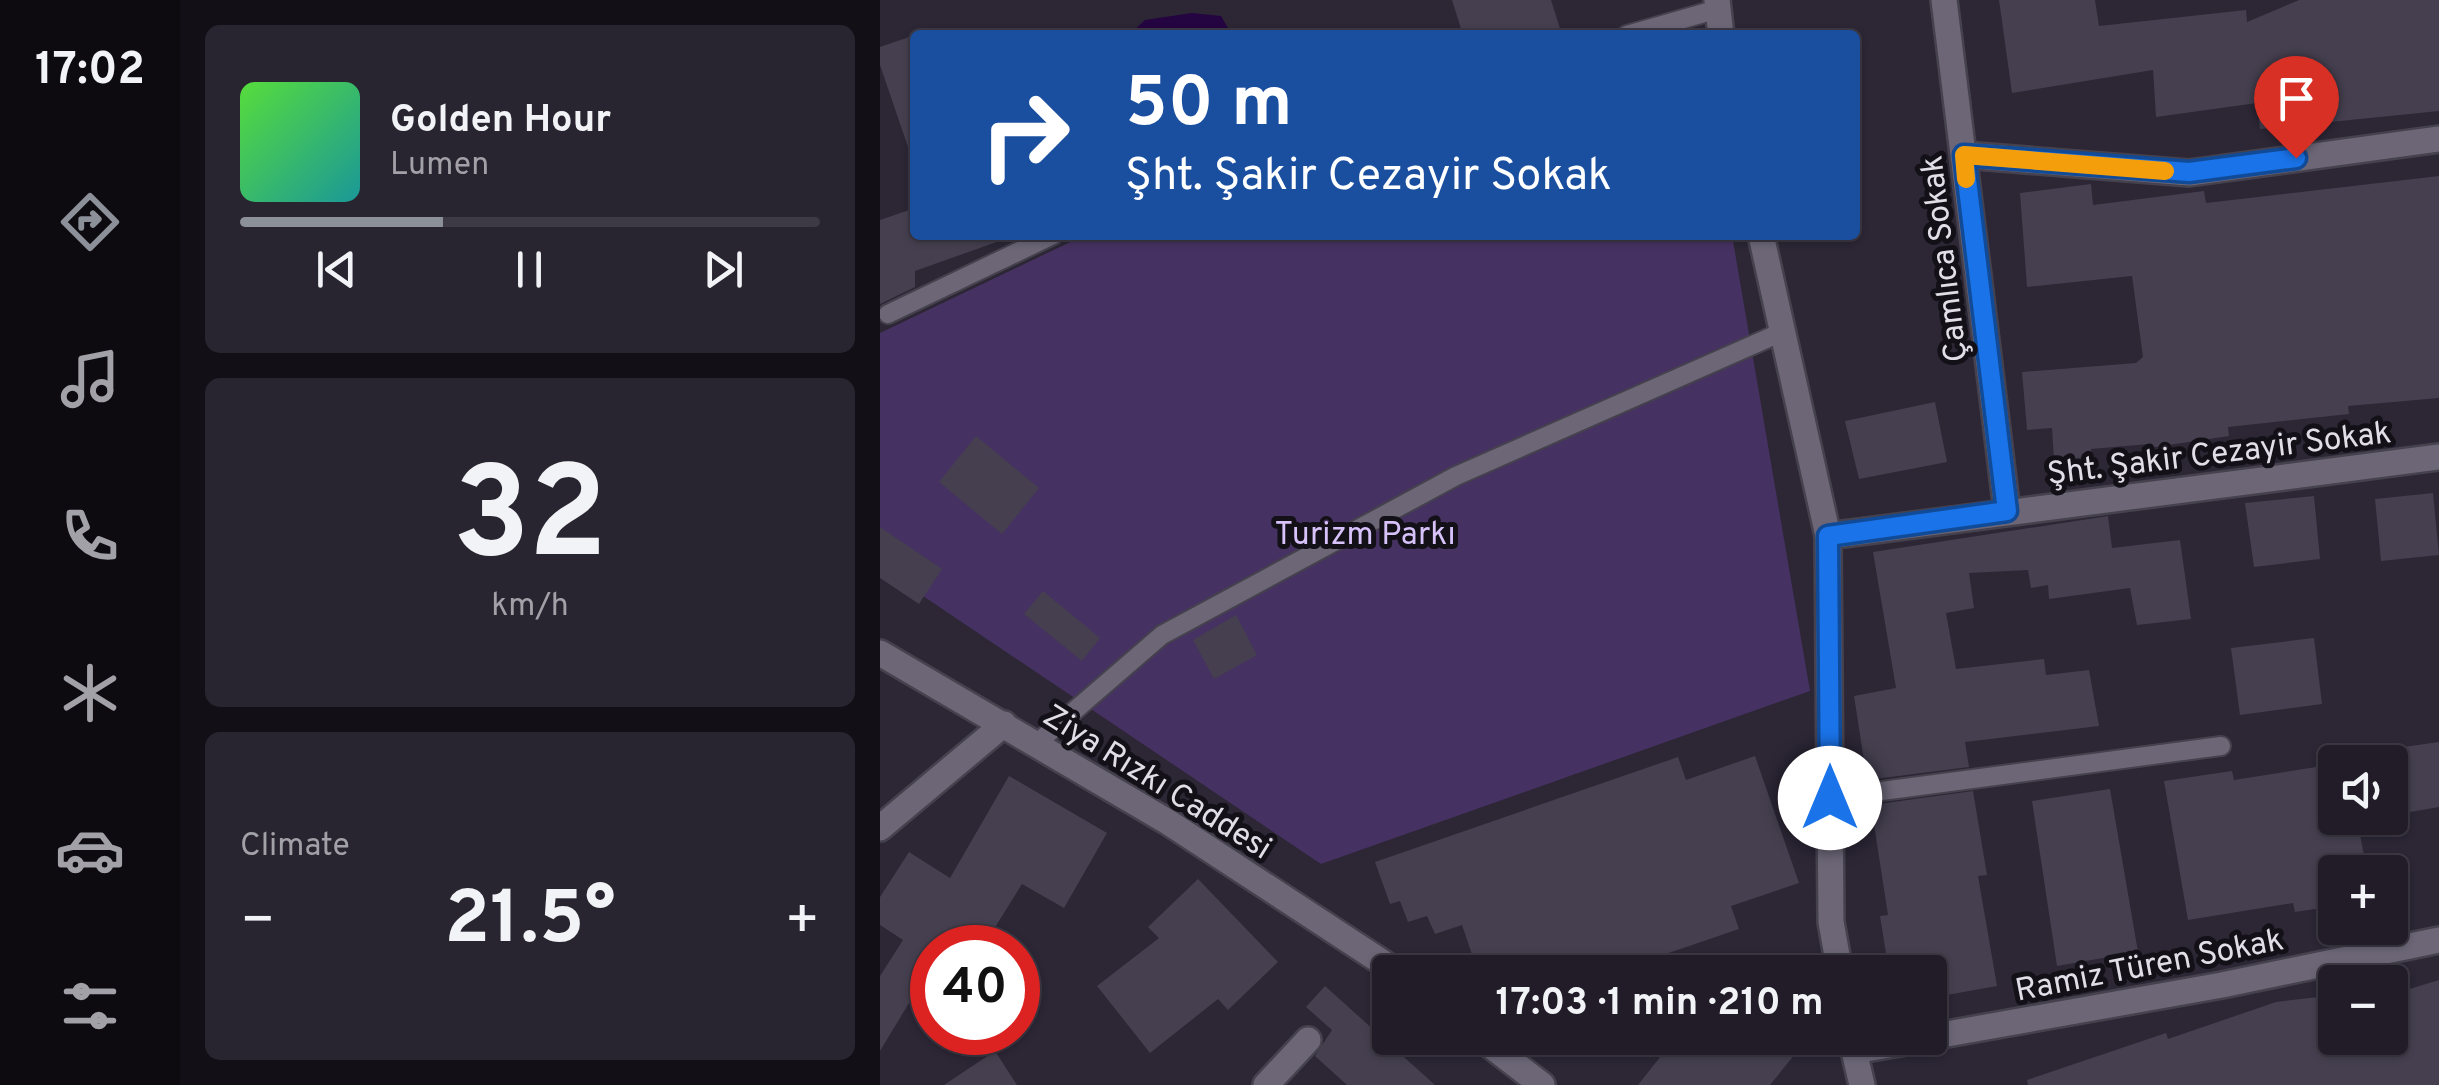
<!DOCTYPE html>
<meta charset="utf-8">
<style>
:root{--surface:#211c28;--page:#292530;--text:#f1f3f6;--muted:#a2a1a8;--line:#3e3a45;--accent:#8c9099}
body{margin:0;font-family:Overpass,sans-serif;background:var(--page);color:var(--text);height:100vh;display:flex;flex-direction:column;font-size:38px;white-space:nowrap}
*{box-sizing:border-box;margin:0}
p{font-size:32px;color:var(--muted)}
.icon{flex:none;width:55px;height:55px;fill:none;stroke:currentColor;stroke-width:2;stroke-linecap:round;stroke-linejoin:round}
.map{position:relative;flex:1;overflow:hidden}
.panel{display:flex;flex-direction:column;gap:25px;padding:25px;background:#120f16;width:700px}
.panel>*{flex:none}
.hud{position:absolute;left:30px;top:30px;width:950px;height:210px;border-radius:10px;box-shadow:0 2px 8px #0004,0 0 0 2px var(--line);background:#1a4fa0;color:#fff;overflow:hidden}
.buttons{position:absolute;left:1438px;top:745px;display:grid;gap:20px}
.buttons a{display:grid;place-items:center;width:90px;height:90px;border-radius:10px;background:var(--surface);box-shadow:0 2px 8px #0004,0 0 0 2px var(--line);font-size:50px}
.speed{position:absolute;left:30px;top:925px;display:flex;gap:20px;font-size:50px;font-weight:700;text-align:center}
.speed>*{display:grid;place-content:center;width:130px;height:130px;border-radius:50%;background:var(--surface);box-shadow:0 2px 8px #0004,0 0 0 2px var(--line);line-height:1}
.speed .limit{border:15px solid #d22;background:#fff;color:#111}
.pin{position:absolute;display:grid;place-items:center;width:85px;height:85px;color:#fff;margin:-102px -42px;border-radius:50% 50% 50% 0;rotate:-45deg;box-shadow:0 0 10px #0007}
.pin .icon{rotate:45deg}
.me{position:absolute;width:110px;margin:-55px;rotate:0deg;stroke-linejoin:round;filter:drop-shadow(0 0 8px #0008)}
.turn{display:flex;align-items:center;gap:35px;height:210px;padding:0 50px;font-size:45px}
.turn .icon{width:130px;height:130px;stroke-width:2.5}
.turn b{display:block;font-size:70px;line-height:85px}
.big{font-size:75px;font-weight:700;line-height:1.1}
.panel .card{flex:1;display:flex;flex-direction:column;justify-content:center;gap:15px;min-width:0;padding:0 35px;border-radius:15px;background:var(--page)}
.panel .dial{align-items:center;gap:0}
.dial b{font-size:130px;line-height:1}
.song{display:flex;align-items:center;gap:30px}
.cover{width:120px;height:120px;border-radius:15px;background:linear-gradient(135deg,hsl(110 70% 55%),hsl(180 70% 35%))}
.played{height:10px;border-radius:5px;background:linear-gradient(90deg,var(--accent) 35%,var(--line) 35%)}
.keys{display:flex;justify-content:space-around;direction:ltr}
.heat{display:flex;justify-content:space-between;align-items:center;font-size:55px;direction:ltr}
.trip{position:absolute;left:492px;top:955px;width:575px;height:100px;border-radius:10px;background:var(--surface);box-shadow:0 2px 8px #0004,0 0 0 2px var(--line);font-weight:700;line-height:100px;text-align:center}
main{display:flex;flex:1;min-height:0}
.dock{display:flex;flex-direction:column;width:180px;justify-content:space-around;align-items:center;background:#0d0b10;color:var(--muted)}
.dock .icon{width:70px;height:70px}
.dock .active{color:var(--accent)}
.dock b{font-size:45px;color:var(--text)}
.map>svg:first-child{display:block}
</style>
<main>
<nav class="dock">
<b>17:02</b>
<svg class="icon active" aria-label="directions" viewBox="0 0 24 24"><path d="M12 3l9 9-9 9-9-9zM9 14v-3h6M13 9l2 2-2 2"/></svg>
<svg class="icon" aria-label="music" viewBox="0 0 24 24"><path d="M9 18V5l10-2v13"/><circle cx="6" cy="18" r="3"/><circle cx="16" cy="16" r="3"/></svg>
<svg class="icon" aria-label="phone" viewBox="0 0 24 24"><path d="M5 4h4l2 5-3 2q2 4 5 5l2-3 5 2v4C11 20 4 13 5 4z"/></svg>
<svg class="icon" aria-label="climate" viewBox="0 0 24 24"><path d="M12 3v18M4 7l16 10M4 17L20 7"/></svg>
<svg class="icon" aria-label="car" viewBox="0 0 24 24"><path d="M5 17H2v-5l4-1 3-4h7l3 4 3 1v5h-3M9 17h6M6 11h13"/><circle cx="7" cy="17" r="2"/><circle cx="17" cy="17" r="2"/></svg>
<svg class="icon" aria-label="filters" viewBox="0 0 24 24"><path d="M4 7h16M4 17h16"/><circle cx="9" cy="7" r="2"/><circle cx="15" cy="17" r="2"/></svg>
</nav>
<section class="panel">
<div class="card">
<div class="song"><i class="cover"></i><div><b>Golden Hour</b><p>Lumen</p></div></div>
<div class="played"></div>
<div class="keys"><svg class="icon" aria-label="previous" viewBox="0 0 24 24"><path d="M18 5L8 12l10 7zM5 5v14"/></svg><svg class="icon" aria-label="pause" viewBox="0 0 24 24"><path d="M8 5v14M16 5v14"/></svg><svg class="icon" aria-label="next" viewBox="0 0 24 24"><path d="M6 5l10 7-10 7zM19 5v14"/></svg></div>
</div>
<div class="card dial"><b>32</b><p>km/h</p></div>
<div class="card"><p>Climate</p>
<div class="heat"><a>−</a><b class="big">21.5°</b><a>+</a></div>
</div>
</section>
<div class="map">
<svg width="1559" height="1085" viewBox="0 0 1559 1085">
<rect width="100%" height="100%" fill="#2c2635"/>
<!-- green -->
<path fill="#463262" d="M205 235H852L930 691 441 864 0 567V333Z"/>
<!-- water -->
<path fill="#240441" d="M312 13 341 16 352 35H249L265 20Z"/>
<!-- building -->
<path fill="#453f4f" d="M572 0H671L682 35H583Z
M1119 0H1215L1219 26 1366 10 1367 22 1419 0H1559V111L1380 129 1377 103 1276 117 1273 70 1132 93Z
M35 35V152L30 153 0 65V47Z
M1559 176V398L1468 406 1469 414 1348 427 1349 436 1269 448V444L1211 449V457L1174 460 1172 428 1147 430 1142 372 1256 363 1263 357 1252 276 1147 287 1140 193 1211 184 1213 205 1324 191 1326 203Z
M35 208V235H124L125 239 35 271V287L0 304V220Z
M1055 402 1067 462 979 479 965 421Z
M96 436 159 488 122 534 59 482Z
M1553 493 1559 555 1501 561 1495 499Z
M1434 496 1440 559 1374 567 1365 503Z
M1228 516 1232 548 1300 540 1311 619 1257 625 1250 588 1169 599 1168 585 1151 588 1148 570 1089 573 1094 608 1066 613 1076 669 1164 659 1166 675 1209 670 1219 726 1085 742 1089 767 987 780 974 696 1016 688 993 552Z
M0 527 62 569 39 604 0 578Z
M163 591 220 638 202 661 144 614Z
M356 615 377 655 334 679 313 640Z
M1434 638 1442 704 1360 715 1351 648Z
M1559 742V807L1530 812 1516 748Z
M875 756 919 883 851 906 859 929 733 972H598L582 925 555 934 547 916 528 922 520 901 510 904 495 862 798 757 806 780Z
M1455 764V818H1477L1487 872H1455V906L1415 912 1413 903 1308 920 1284 781 1352 771 1354 780Z
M129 776 227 833 184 908 142 884 102 948H52V965L0 1051V976L23 940 0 925V897L29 852 70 878Z
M1230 789 1258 952 1177 966 1152 801Z
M1093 791 1107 875 1098 876 1117 986 1050 998V972H1009L1000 916 1008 915 991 805Z
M318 879 398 962 348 1010 338 999 270 1053 217 986 279 938 268 927Z
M1559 980V1085H1148L1147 1080 1286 1033 1288 1039 1396 1002 1455 995V1038H1510V995Z
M445 986 555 1085H467L435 1056 452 1030 426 1007Z
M795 1038H928L890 1085H758Z
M115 1051 137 1085H64Z"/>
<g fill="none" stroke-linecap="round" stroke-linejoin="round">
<defs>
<path id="lane" d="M747 35 838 9
M8 314 173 235
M157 743 282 635 576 476 902 332
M949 798 1341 746"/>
<path id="street" d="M1064 0 1127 511
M1084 155 1309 173 1559 139
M948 536 1559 457
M0 828 124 724
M1050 1037 1342 985 1559 940
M974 1051 1049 1038
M386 1085 428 1040"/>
<path id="secondary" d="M837 0 841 35
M881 235 948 536 951 922 960 972
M0 653 288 822 517 972
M601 1038 662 1085
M971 1038 982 1085"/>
</defs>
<!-- lane casing -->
<use href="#lane" stroke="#45414d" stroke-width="22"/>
<!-- street casing -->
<use href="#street" stroke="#45414d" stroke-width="30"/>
<!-- secondary casing -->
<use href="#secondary" stroke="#45414d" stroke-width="30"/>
<!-- lane -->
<use href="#lane" stroke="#6c6677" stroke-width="18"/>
<!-- street -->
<use href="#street" stroke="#6c6677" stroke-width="25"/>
<!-- secondary -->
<use href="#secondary" stroke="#6c6677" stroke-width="25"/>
</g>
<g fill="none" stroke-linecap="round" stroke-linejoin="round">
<defs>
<path id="route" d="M950 798 948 536 1127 511 1084 155 1309 172 1416 158"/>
</defs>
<!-- route casing -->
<use href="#route" stroke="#114b97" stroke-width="25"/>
<!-- route -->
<use href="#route" stroke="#1a73e8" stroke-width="18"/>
<!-- slow -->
<path stroke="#f59e0b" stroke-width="18" d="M1086 179 1084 155 1285 171"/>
</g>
<g text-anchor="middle" stroke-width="10" stroke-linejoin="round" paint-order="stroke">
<!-- street labels -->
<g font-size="32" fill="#e1dee8" stroke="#131117">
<text transform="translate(1063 259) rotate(-97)" y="11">Çamlıca Sokak</text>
<text transform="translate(1339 452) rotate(-7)" y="11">Şht. Şakir Cezayir Sokak</text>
<text transform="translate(278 781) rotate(32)" y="11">Ziya Rızkı Caddesi</text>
<text transform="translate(1269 964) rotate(-11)" y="11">Ramiz Türen Sokak</text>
</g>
<!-- park labels -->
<g font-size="32" fill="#d7c2fa" stroke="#131117">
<text x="485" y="544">Turizm Parkı</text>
</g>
</g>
</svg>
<div class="buttons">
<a><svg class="icon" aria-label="sound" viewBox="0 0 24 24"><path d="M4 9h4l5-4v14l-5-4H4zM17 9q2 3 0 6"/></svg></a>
<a>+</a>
<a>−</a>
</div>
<div class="speed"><div class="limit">40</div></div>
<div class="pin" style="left:1416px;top:158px;background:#d93025"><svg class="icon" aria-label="arrive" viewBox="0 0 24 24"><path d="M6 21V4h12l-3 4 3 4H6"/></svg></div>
<svg class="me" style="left:950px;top:798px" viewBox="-20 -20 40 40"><circle r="19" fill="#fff"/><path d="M0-13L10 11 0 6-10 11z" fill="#1a73e8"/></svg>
<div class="trip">17:03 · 1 min · 210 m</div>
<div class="hud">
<div class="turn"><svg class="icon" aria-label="right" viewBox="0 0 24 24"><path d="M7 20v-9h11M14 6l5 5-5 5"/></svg><div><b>50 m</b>Şht. Şakir Cezayir Sokak</div></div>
</div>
</div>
</main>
